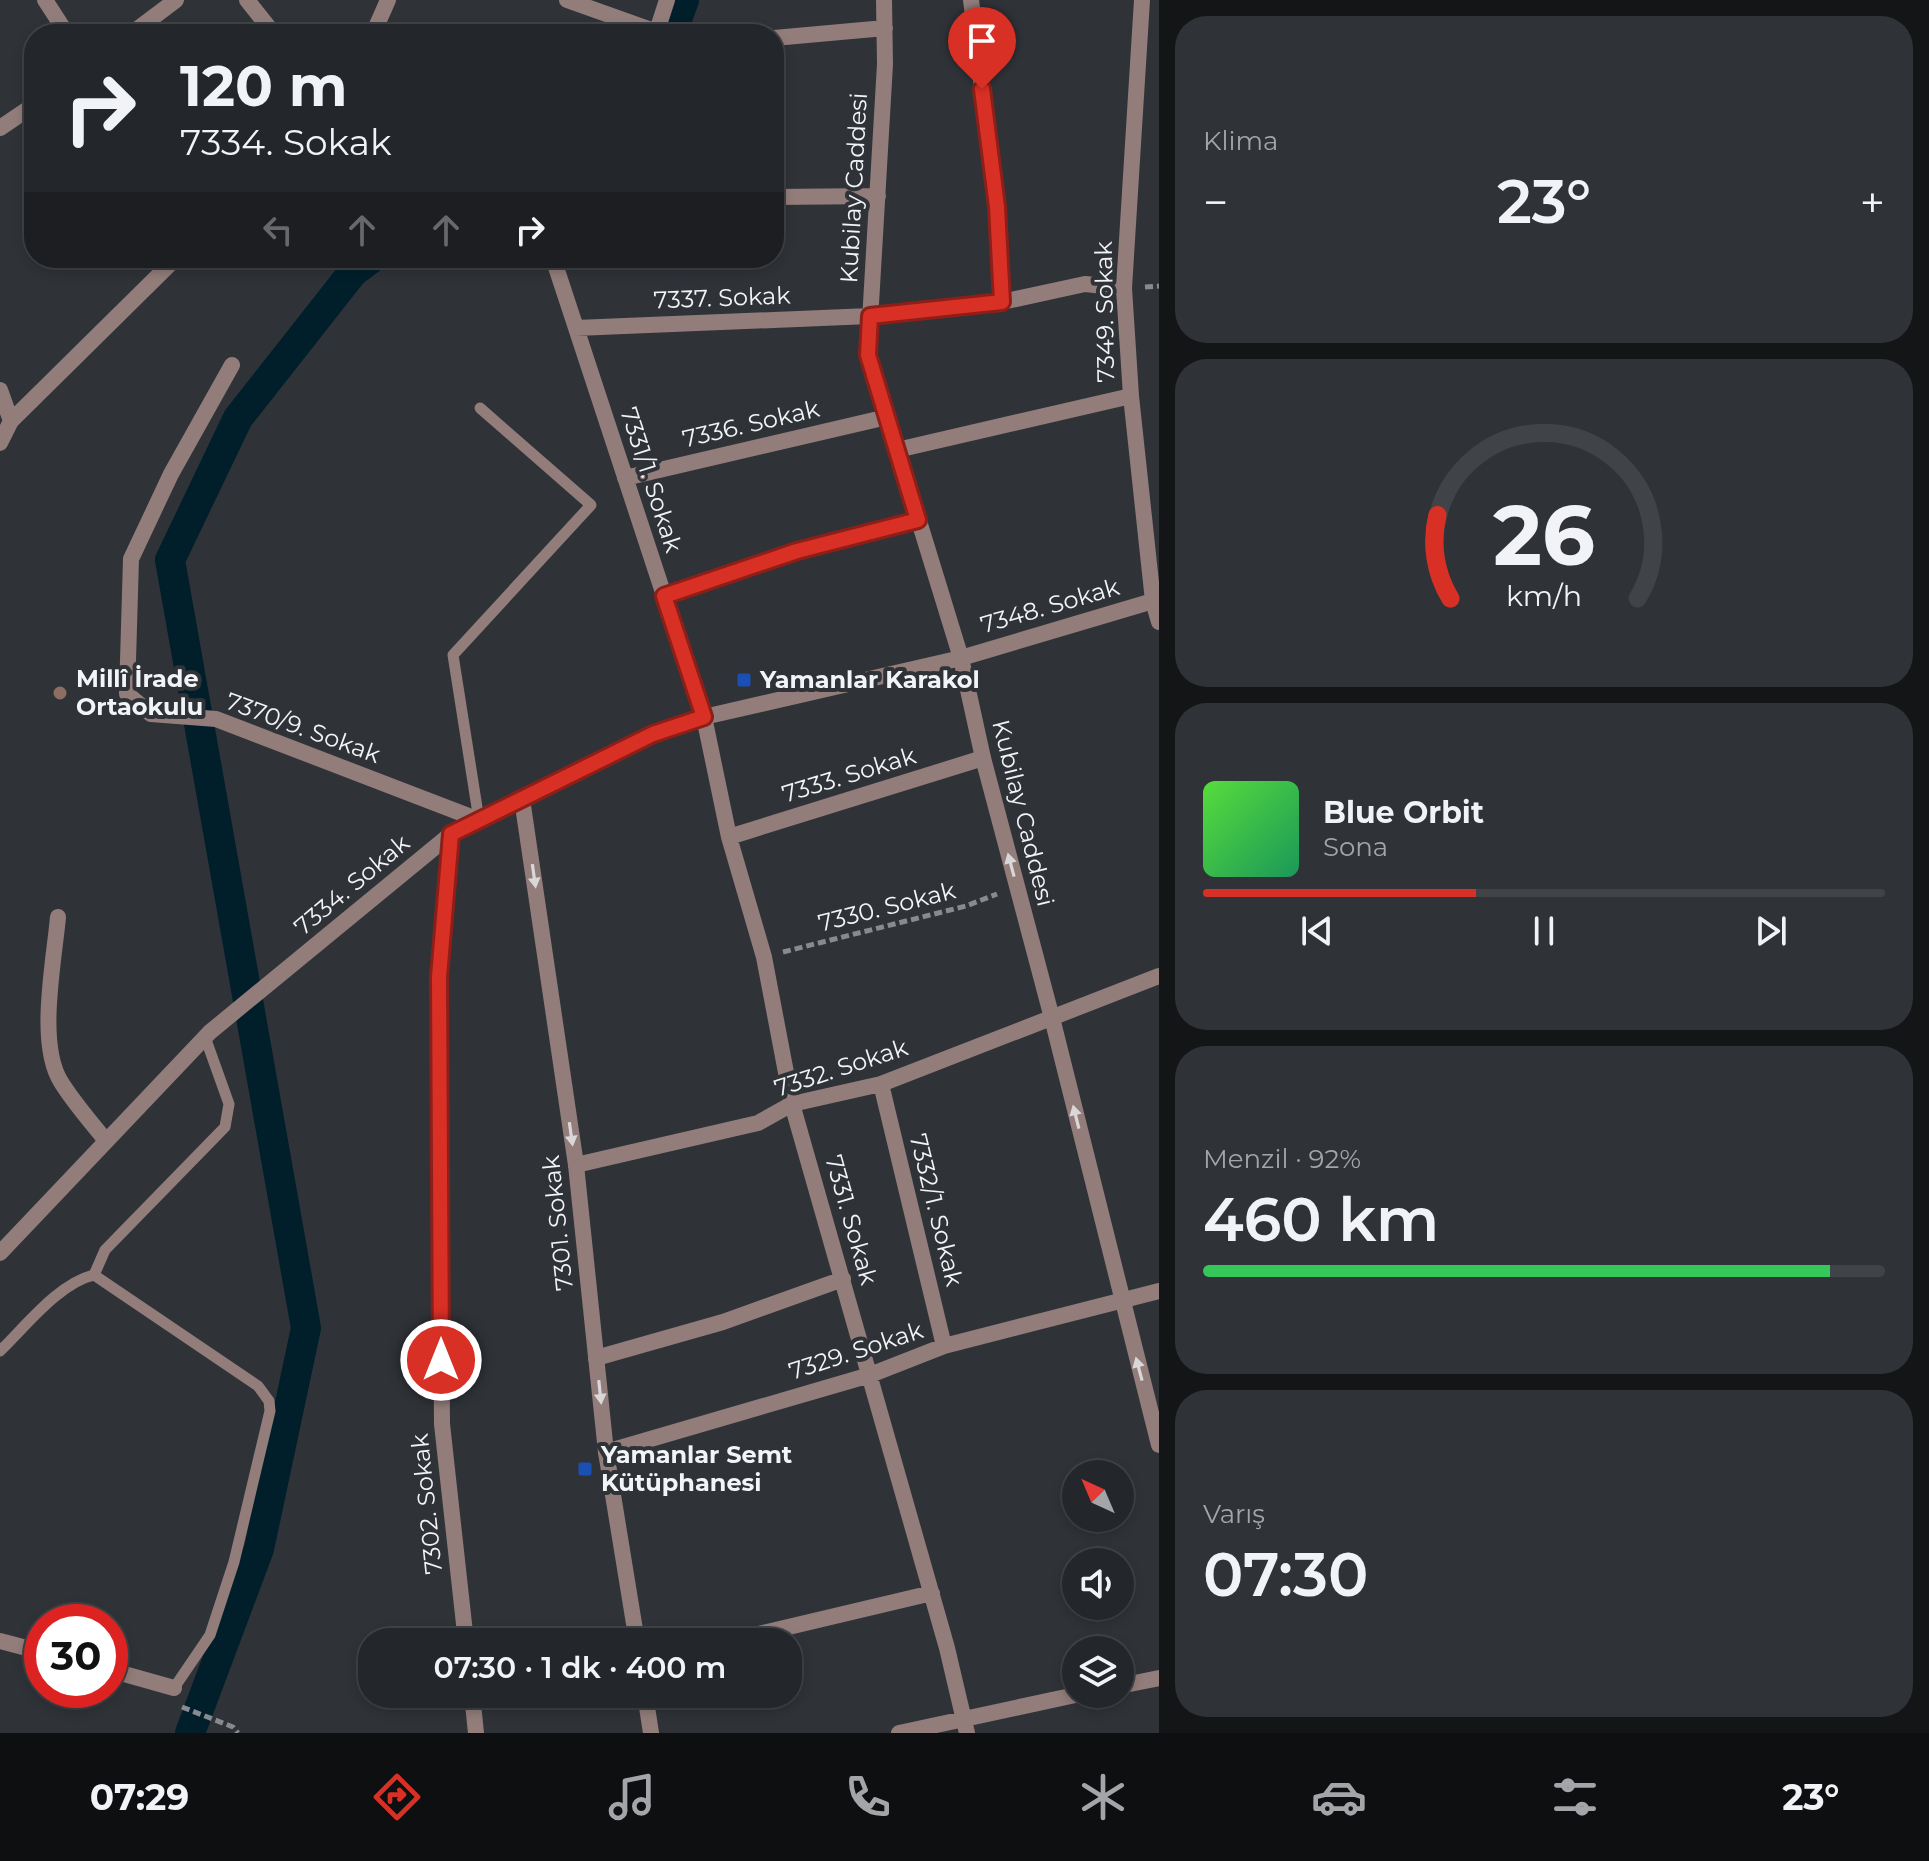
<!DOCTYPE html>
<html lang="tr">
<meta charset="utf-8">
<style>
:root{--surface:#23262a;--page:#2f3236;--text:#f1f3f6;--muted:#a3a5a8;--line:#404347;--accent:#d93025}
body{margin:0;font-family:Montserrat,sans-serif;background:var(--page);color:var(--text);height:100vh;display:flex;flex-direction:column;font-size:30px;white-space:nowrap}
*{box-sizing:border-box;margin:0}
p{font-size:26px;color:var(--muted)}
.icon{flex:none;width:44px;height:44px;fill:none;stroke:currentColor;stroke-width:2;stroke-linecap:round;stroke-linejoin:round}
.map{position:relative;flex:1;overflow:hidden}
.details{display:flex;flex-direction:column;gap:16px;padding:16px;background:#131517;width:770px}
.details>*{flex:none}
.guide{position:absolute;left:24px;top:24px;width:760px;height:244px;border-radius:32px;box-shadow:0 4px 12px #0003,0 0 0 2px var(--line);background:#23262a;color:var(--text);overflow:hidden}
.needle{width:52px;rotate:316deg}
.controls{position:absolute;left:1062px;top:1460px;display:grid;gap:16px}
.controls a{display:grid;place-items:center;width:72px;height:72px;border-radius:50%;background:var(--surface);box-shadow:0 4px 12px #0003,0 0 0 2px var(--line);font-size:40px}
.speed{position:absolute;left:24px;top:1604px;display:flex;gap:16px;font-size:40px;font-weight:700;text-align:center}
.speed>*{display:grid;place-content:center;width:104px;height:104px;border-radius:50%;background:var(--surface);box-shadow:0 4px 12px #0003,0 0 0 2px var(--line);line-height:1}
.speed .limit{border:12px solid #d22;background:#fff;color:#111}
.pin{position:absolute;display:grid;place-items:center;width:68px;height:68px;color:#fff;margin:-82px -34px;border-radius:50% 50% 50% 0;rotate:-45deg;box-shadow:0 0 8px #0007}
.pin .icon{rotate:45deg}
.me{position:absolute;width:88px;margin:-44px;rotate:0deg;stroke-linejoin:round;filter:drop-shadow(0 0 6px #0008)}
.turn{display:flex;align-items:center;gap:28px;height:168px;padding:0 24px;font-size:36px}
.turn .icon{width:104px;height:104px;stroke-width:2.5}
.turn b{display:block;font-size:56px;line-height:68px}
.lanes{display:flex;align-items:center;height:76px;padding:0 24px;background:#0003;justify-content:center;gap:40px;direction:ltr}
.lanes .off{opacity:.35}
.big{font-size:60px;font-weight:600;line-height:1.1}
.details .tile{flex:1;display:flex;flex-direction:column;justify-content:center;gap:12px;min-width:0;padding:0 28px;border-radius:32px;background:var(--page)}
.details .dial{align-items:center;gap:0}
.dial svg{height:208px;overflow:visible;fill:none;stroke:var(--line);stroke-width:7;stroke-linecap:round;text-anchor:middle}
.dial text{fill:var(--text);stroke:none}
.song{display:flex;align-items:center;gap:24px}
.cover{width:96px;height:96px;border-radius:12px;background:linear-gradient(135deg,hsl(110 70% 55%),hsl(150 70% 35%))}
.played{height:8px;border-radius:4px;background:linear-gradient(90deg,var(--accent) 40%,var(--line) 40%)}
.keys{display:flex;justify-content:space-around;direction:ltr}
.heat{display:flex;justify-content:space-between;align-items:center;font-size:44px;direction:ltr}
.charge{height:12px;border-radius:6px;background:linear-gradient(90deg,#34c759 92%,var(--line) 0)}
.trip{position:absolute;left:358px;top:1628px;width:444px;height:80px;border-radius:32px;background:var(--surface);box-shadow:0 4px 12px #0003,0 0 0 2px var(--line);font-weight:600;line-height:80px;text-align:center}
.tab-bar{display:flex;height:128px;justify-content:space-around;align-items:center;background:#0e0f11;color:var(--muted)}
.tab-bar .icon{width:56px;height:56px}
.tab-bar .active{color:var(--accent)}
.tab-bar b{font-size:36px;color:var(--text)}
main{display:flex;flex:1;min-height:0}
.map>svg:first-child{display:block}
</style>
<main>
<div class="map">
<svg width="1159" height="1733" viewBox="0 0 1159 1733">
<rect width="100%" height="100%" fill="#2f3338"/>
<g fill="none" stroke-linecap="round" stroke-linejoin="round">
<!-- canal -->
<path stroke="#001f2b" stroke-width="30" d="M668 34 677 19 684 0
M190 1733 259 1549 306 1328 170 560 238 418 353 272 372 258"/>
<!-- path -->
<path stroke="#878a8e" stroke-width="5" stroke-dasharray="8 4" stroke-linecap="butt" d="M1145 287 1159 286
M783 952 966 906 997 894
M182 1707 233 1727 238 1733"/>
<!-- service -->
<path stroke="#927d7a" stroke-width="11" d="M479 820 453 655 591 505 480 408
M94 1275 105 1250 225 1127 229 1104 205 1037
M0 1351C26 1326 59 1283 94 1275L258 1386 269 1401 270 1411 234 1562 210 1635 174 1688"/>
<!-- minor -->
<path stroke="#927d7a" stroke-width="16" d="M45 0 67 34
M247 0 274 34
M567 0 657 32
M884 0 885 64 868 355 961 658
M971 0 997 207 1002 302
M131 34 176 0
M373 34 388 0
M656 34 667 0
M774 38 885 28
M0 128 34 105
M774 197 878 196
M553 258 704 717 729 837 764 957 792 1104 947 1648 967 1733
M576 328 870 316 1002 302 1085 284 1124 288
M232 365 171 474 131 559 127 694 151 714 216 719 479 820
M0 390 11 421 0 443
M11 421 176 258
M897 450 1131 396
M625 478 887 417
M664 596 797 551 918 520
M1153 601 1159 622
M451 834 439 977 442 1424 466 1642
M729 837 983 758
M58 917C54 962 37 1044 61 1082 74 1103 91 1122 106 1141
M881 1084 944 1346
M576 1165 758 1123 792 1104 881 1084 1159 976
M596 1358 723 1322 843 1279
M606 1452 870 1375 944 1346 1159 1291
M0 1641 42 1652
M725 1642 932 1593
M110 1670 174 1688
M1120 1686 1159 1678
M472 1694 476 1733
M899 1733 1080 1694"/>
<!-- tertiary -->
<path stroke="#927d7a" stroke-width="16" d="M961 658 983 758 1052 1018 1159 1445
M522 799 576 1165 606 1452 637 1642
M0 1253 210 1032 451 834 653 734 704 717 961 658 1153 601 1131 396 1124 288 1142 0
M645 1694 651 1733"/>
</g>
<!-- one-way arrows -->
<defs><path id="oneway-solid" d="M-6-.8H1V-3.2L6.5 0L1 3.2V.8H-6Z" transform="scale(2)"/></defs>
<g fill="#dad7d8">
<use href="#oneway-solid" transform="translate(1011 865) rotate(-105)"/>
<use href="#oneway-solid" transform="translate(534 876) rotate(82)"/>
<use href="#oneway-solid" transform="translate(1076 1117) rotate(-104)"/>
<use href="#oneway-solid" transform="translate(571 1134) rotate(82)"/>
<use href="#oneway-solid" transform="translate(1139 1369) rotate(-105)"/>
<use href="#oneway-solid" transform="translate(600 1392) rotate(84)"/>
</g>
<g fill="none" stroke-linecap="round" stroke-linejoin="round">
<defs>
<path id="route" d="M441 1360 439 977 451 834 653 734 704 717 664 596 797 551 918 520 868 355 870 316 1002 302 997 207 982 89"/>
</defs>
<!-- route casing -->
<use href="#route" stroke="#8d1f18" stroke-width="20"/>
<!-- route -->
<use href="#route" stroke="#d93025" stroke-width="14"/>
</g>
<!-- markers -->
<g fill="#1a4fb4" stroke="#2f3338" stroke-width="3">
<rect x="736" y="672" width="16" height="16" rx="4"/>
<rect x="577" y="1461" width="16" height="16" rx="4"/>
</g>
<circle fill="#8d6e63" stroke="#2f3338" stroke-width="3" cx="60" cy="693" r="8"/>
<g text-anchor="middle" stroke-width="8" stroke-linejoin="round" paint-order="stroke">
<!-- street labels -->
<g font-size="24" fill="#f2f5f7" stroke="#2f3338">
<text transform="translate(854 188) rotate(-87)" y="8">Kubilay Caddesi</text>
<text transform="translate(722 298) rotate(-2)" y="8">7337. Sokak</text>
<text transform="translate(1105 312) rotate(-91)" y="8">7349. Sokak</text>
<text transform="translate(751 424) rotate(-13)" y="8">7336. Sokak</text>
<text transform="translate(651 480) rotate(72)" y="8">7331/1. Sokak</text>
<text transform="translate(1050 606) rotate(-16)" y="8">7348. Sokak</text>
<text transform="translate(303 728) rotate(20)" y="8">7370/9. Sokak</text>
<text transform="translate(849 775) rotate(-17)" y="8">7333. Sokak</text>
<text transform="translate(1023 813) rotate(76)" y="8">Kubilay Caddesi</text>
<text transform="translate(352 885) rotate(-40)" y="8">7334. Sokak</text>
<text transform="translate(887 907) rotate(-14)" y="8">7330. Sokak</text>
<text transform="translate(841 1068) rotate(-18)" y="8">7332. Sokak</text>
<text transform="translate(936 1210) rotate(76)" y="8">7332/1. Sokak</text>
<text transform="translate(851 1220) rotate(74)" y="8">7331. Sokak</text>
<text transform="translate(558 1223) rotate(-96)" y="8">7301. Sokak</text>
<text transform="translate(856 1351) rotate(-18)" y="8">7329. Sokak</text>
<text transform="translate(427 1504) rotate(-96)" y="8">7302. Sokak</text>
</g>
<!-- poi labels -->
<g font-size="24" font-weight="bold" fill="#f2f5f7" stroke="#2f3338" text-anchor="start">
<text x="76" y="687">Millî İrade<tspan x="76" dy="28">Ortaokulu</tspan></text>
<text x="760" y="688">Yamanlar Karakol</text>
<text x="601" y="1463">Yamanlar Semt<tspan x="601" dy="28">Kütüphanesi</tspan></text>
</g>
</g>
</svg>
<div class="controls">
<a><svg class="needle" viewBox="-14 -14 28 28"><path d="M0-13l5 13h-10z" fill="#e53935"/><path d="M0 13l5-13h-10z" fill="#a3a5a8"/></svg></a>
<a><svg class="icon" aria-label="sound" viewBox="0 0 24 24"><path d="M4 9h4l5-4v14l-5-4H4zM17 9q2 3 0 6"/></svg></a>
<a><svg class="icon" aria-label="layers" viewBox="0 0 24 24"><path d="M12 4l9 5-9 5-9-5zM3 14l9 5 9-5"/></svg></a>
</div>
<div class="speed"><div class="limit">30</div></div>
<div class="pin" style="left:982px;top:89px;background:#d93025"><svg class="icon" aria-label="arrive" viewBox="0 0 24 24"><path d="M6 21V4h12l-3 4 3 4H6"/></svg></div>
<svg class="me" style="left:441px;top:1360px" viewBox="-20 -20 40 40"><circle r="17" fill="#d93025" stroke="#fff" stroke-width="3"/><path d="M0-11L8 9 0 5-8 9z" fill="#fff"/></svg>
<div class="trip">07:30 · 1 dk · 400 m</div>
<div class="guide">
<div class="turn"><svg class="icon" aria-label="right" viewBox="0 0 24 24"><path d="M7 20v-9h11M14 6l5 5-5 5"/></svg><div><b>120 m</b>7334. Sokak</div></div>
<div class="lanes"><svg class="icon off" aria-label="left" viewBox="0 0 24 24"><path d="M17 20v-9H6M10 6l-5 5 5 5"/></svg><svg class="icon off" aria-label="ahead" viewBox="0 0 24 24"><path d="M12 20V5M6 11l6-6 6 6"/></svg><svg class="icon off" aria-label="ahead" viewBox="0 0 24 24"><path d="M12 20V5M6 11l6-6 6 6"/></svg><svg class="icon" aria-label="right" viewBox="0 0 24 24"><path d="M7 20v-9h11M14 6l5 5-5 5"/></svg></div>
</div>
</div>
<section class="details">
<div class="tile"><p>Klima</p>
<div class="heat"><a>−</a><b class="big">23°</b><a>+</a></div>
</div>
<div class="tile dial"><svg viewBox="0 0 100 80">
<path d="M14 69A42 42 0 1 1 86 69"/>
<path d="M14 69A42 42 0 0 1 9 37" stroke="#d93025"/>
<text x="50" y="56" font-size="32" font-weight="700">26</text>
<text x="50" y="72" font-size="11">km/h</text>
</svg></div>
<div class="tile">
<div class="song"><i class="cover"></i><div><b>Blue Orbit</b><p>Sona</p></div></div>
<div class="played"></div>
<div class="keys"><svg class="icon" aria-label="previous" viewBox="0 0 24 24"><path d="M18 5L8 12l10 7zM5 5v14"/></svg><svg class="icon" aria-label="pause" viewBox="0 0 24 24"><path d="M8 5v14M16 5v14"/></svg><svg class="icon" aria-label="next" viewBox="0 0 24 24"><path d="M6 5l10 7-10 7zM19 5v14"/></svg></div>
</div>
<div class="tile"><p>Menzil · 92%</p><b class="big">460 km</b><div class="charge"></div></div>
<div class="tile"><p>Varış</p><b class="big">07:30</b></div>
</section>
</main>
<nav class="tab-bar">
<b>07:29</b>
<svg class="icon active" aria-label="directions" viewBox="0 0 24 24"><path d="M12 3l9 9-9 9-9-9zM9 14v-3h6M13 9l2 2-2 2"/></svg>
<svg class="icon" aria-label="music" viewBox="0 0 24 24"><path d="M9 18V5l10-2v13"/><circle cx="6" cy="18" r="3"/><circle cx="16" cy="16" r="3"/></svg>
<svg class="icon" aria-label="phone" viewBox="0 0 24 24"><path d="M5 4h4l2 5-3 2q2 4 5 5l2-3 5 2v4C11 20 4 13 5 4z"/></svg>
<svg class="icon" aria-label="climate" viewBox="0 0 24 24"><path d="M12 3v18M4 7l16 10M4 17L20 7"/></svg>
<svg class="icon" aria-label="car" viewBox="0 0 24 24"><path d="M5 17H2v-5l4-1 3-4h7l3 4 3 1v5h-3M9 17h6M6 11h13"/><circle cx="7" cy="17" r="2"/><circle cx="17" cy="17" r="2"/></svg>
<svg class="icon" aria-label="filters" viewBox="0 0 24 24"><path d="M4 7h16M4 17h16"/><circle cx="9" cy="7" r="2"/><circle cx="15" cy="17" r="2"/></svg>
<b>23°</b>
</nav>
